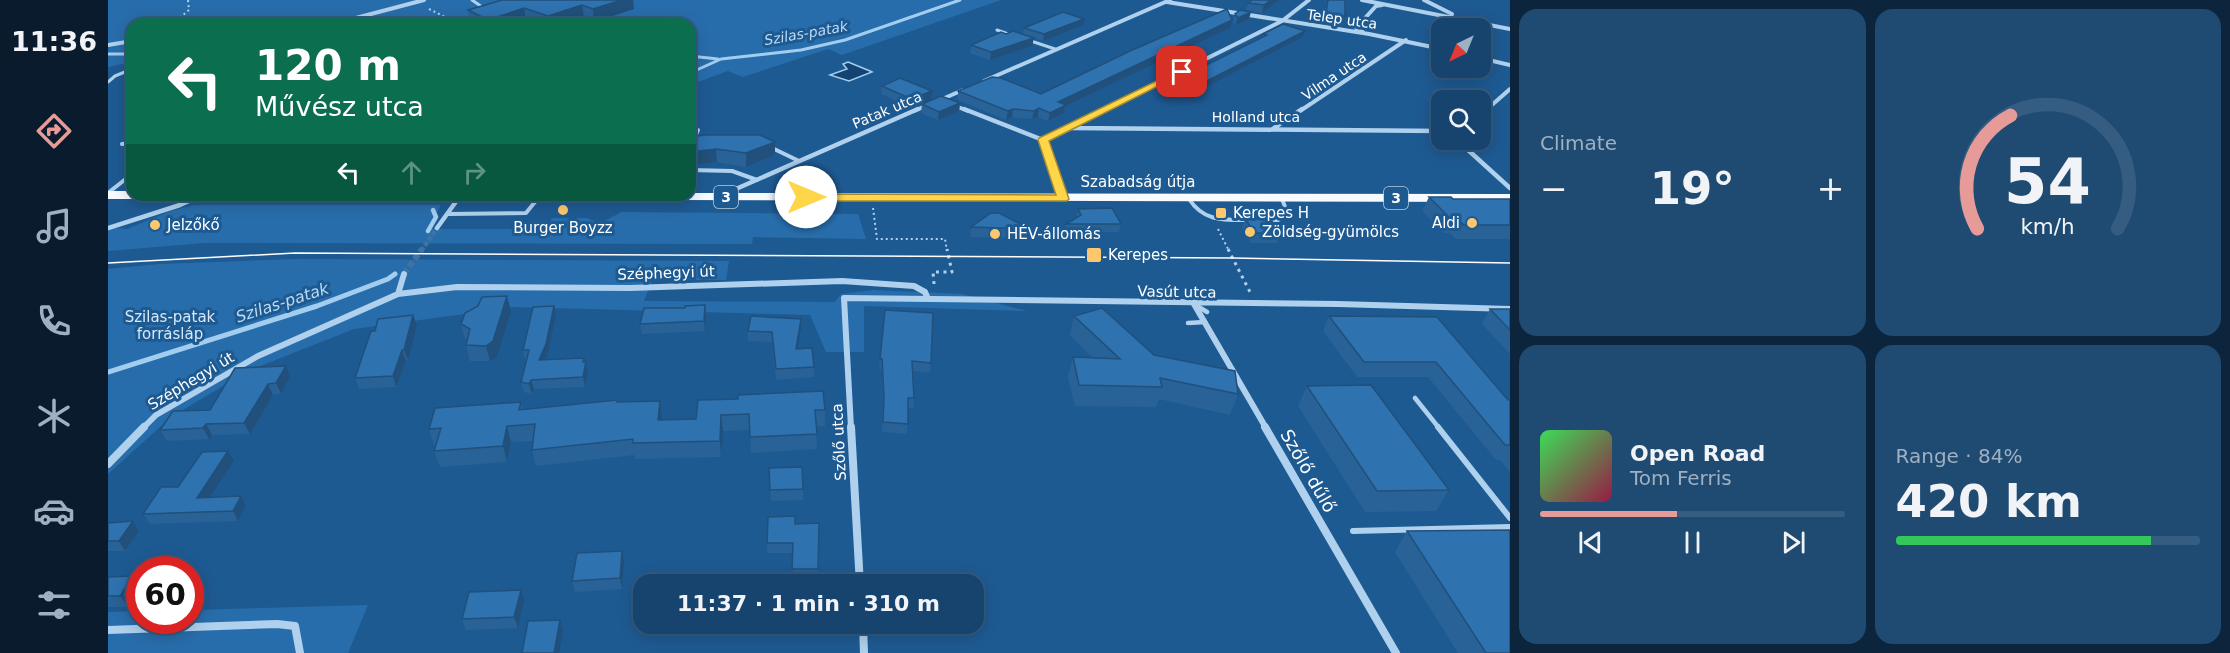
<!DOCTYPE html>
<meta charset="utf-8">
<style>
:root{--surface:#16446e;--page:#1f4b73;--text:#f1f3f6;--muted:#9eb0c2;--line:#355c81;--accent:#e69b98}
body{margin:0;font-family:"DejaVu Sans",sans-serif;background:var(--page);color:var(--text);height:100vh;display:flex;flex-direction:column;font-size:22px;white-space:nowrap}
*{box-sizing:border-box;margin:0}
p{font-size:20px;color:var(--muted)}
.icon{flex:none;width:33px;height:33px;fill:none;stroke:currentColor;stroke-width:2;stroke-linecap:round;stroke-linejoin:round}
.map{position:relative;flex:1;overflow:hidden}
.details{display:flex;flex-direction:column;gap:9px;padding:9px;background:#0c253c;width:720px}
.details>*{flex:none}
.top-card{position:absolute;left:18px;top:18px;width:570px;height:183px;border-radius:18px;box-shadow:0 3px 15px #0003,0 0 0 2px var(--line);background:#0b6e4f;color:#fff;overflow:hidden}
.needle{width:39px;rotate:223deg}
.tools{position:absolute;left:1323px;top:18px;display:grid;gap:12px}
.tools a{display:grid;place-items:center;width:60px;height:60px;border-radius:12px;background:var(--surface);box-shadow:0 3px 15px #0003,0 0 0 2px var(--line);font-size:30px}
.speed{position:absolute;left:18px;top:556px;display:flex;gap:12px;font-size:30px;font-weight:700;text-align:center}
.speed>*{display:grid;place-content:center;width:78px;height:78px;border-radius:50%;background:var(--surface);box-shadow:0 3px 15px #0003,0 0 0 2px var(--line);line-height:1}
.speed .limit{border:9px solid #d22;background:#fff;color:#111}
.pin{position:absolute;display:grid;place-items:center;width:51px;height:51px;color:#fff;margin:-26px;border-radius:12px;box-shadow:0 3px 9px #0006}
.me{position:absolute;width:66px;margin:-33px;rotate:90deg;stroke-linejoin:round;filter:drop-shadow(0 0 4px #0008)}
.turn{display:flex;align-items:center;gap:21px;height:126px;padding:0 30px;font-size:27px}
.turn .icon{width:78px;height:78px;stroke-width:2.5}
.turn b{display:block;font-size:42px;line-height:51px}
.lanes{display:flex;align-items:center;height:57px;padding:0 30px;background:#0003;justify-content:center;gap:30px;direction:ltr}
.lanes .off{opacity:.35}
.big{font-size:45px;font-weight:800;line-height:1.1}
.details .widget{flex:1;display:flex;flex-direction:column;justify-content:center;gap:9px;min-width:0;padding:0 21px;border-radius:18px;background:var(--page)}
.details .dial{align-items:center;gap:0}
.dial svg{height:156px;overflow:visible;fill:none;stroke:var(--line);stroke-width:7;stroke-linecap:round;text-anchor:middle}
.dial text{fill:var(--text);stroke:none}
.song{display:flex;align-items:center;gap:18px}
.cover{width:72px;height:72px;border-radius:9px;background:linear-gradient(135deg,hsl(130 70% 55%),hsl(340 70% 35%))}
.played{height:6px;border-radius:3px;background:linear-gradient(90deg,var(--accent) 45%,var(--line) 45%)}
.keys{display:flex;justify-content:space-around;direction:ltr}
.heat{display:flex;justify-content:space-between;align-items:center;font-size:33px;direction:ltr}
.charge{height:9px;border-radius:4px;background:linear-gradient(90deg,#34c759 84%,var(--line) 0)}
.details .tiles{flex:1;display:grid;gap:9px;grid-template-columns:repeat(2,1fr)}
.trip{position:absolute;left:525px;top:574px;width:351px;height:60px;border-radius:18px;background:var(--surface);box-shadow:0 3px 15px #0003,0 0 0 2px var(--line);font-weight:800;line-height:60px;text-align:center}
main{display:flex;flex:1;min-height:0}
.tab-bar{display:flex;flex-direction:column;width:108px;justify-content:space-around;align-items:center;background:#091b2c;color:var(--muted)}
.tab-bar .icon{width:42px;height:42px}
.tab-bar .on{color:var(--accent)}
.tab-bar b{font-size:27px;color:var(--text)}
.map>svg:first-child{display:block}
</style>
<main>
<nav class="tab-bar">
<b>11:36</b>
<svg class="icon on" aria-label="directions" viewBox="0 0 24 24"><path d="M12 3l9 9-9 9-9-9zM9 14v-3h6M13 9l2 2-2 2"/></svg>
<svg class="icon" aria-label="music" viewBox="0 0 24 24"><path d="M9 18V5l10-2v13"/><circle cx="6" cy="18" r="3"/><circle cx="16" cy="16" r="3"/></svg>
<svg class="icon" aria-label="phone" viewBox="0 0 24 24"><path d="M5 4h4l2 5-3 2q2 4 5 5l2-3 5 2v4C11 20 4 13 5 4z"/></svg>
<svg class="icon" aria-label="climate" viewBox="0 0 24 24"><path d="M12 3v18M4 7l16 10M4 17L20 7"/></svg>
<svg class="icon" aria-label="car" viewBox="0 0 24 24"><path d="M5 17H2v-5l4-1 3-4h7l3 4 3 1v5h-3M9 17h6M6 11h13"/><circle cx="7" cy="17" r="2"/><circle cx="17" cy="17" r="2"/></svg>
<svg class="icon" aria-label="filters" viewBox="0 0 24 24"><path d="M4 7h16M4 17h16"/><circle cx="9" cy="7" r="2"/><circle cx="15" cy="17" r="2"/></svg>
</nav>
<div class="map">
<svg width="1402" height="653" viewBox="0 0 1402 653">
<rect width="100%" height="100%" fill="#1e5a92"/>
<!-- green -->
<path fill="#286dab" d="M0 0H893L734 55 720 49 635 77 620 71 582 85V24H24V62L0 67Z
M86 205H333L320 229H438L444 218H479L492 224 513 212 750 214 758 239 645 237 644 244 96 243 0 251V227L19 229 63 211Z
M190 259 621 261 618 280H544L536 301 727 302 733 294 765 290 854 294 919 311 756 306V352H718L702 315 407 307 246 329 142 370 63 417 0 474V269L52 264Z
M260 605 240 653H0V612L31 611 32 621H82L83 610Z"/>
<!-- water -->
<path fill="#154371" stroke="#a3cdef" stroke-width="1.5" d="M740 62 762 71 764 72 741 81 722 75 739 69 735 64Z"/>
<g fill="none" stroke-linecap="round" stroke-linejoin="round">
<!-- stream-far2 -->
<path stroke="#a3cdef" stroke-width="3" d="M0 54H24
M582 56 610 59
M582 73 613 59 693 50 737 40 852 0"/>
<!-- stream-far1 -->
<path stroke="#a3cdef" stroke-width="4.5" d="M320 231 328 217 325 210"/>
<!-- stream -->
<path stroke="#a3cdef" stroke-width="5" d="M0 372 209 306 280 279 287 274"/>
<!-- minor-tunnel-far1 -->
<path stroke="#4073a2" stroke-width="4.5" stroke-dasharray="4.5 2" stroke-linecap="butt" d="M313 251 329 228"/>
<!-- minor-tunnel -->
<path stroke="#4073a2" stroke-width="6" stroke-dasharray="6 3" stroke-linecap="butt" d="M296 274 314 249"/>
<!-- path-far1 -->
<path stroke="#afd1ee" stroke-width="2" stroke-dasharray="2 3" stroke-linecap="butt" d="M321 9 349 23
M64 24 81 10 80 0
M765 208 769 239H837L839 251
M1110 229 1121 251"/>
<!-- path -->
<path stroke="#afd1ee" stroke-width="3" stroke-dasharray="3 4.5" stroke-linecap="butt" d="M1120 249 1142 292
M826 284 825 272H844L839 249"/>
<!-- service-far3 -->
<path stroke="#afd1ee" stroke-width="3" d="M364 0 377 9
M889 30 903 35
M920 40 947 49
M0 82 7 76 24 69"/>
<!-- service-far2 -->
<path stroke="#afd1ee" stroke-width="4" d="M590 130 587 137 590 141
M14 144 24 143
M662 147 691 161
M582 170 624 171 649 180
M0 193 24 174
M1081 199C1096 222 1116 220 1141 220
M340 214 418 213 431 197
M1158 220H1170L1178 216 1179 212 1174 199"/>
<!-- service-far1 -->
<path stroke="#afd1ee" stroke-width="4.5" d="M1086 304 1099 312
M1080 323 1097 322
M1307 398 1331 428"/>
<!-- service -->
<path stroke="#afd1ee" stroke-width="6" d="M1330 427 1402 518
M1245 531 1402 527"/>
<!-- minor-far3 -->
<path stroke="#afd1ee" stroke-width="4" d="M1254 0 1402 29
M1316 0 1344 14
M1059 2 1261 34 1334 49
M225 24 316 0
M1255 32 1248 28 1268 6 1274 5
M0 45 24 41
M1372 58 1402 65
M876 81 1062 0
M832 100 855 90
M845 105 860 111
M806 111 820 105
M993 111 1174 21 1201 0
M1192 111 1298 40
M1377 111 1402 89"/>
<!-- minor-far2 -->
<path stroke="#afd1ee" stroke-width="4.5" d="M856 109 935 140 955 199
M1372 115 1378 109
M963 128 1334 131
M1166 128 1194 109
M935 140 996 109
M1349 140 1402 188
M612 196 810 109
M0 228 72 205 94 195
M329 228 352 196"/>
<!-- minor-far1 -->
<path stroke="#afd1ee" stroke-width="6" d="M290 294 296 274
M1086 304 1158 428
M35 428 48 415 150 356 290 294 349 287 522 288 734 281 806 286 817 292 820 299
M743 428 736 298 1230 304 1402 309"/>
<!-- minor -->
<path stroke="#afd1ee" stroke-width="8" d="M743 427 752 585
M1157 427 1288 653
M0 464 36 427
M755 624 756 653
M0 630 169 624 187 626 192 653"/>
<!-- primary -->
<path fill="#f7faff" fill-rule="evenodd" d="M0 191H24V195H30L24 199H0Z
M582 193 1402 194V202L155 199 149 195H582Z"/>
<!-- tram -->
<path stroke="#fff" stroke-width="1.5" d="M0 263 187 253 1124 258 1402 263"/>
</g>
<!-- wall -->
<path fill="#286297" d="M394 0 526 9 486 22 476 18 457 24H428L418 20 407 24H365L363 23 360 10Z
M1171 0 1154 13 1138 10 1140 3Z
M1219 0H1237V14H1239L1237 20 1228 25 1208 22 1211 11H1217Z
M1127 14 1141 19 1127 25 1125 22Z
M975 25 935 41 925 38 924 46 882 60 862 53 863 45 898 34H915L916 28Z
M1122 28 957 106 956 113 940 121 930 117 924 119 904 117 898 120 850 100V91L933 94Z
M1197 31 1195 37 1075 99 1057 92 1058 85 1155 37V34Z
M774 86 823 100 803 108 773 94Z
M852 103 851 111 830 120 813 113 814 104Z
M582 138 667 155 638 167 609 162 582 165Z
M1321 197 1345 199H1402V239H1348L1342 233H1336L1314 211Z
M970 209 1013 224 1011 232H956L958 224 969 218Z
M1137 219 1173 233 1169 243H1143L1134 228Z
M863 227 922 229 921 238 862 237Z
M597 305 598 316 597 331 534 334 532 324 577 308Z
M446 306 448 315 440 353 437 360 476 358 480 372 477 387 426 389 424 394 416 392 413 382 419 359H417L415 350Z
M1382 309H1402V354L1374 324Z
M403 311 389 357 382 361H362L358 345 359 340 357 339 353 324Z
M305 315 309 325 300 360 298 361 288 387 251 389 247 378 267 331Z
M966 316 1046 355 1130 394 1122 415 1051 399 1048 407 967 406 960 377 965 357 985 358 962 335Z
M1221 316 1329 317 1400 400H1402V472L1392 460H1388L1320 377H1249L1215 331Z
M693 329 690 349 706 367V377L668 380 664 342 640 341V331Z
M772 359 823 363 822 373 805 371 806 398 805 408H800L799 434 774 432 775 407 774 369H771Z
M127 368 182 377 173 394 165 395 142 434 104 435 101 439 59 441 52 430 102 410Z
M1199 386 1341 490 1328 511 1257 512 1190 406Z
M590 400 717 410V426H708L709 449 643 453 642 430 615 431 613 457 527 459 526 455 428 466 424 450 425 441 403 442 399 462 332 467 326 451 328 445H326L321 429 413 402 415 410 509 402 552 401 554 420 588 419Z
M126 461 102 498 133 496 138 506 130 521 42 524 35 514 70 487Z
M661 468 695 489V500L663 501Z
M25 521 31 531 17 551H0V523Z
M711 523 710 579H685V553H659V543L687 524Z
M1299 531 1402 653H1350L1287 552Z
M516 562 514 589 467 592 464 581Z
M0 576 32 586 20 607H0Z
M416 601 410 628 358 630 354 619Z"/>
<!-- shaded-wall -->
<path fill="#20507b" d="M514 0H525L526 9 486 22 485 9Z
M1163 0H1171L1154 13 1156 5Z
M474 5 476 18 457 24H441L440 16Z
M416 8 418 20 407 24H381L380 20Z
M1143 12 1141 19 1127 25 1130 18Z
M1239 14 1237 20 1228 25 1230 19Z
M976 19 975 25 935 41 936 34Z
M1124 20 1122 28 957 106 956 113 940 121 942 113 950 102Z
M1197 31 1195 37 1075 99 1077 92Z
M926 38 924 46 882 60 883 52Z
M824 91 823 100 803 108V99Z
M852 103 851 111 830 120 831 112Z
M931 108 930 117 924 119 926 111Z
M905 109 904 117 898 120 900 111Z
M667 142V155L638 167V153Z
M608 149 609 162 582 165V152Z
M399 296 403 311 389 357 382 361 378 346Z
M597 305 598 316 597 331 596 321Z
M446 306 448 315 440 353 433 370 431 360Z
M305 315 309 325 300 360 296 350Z
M693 319V329L688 359V349Z
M294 350 298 361 288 387 285 376Z
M476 358 480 372 477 387 475 377Z
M178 366 182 377 173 394 168 383Z
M423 380 426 389 424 394 421 384Z
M160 384 165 395 142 434 136 423Z
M552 401 554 417 552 436 550 420Z
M613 415 615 431 613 457 612 441Z
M98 424 104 435 101 439 95 428Z
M399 426 403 442 399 462 395 446Z
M120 451 126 461 95 508 89 498Z
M133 496 138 506 130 521 125 511Z
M25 521 31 531 17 551 11 541Z
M514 551 516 562 514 589 512 578Z
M24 576 32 587 20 607 12 596Z
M413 590 416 601 410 628 406 617Z
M452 620 455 631 451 653H446Z"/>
<!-- building -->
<path fill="#2e72b0" stroke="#20507b" stroke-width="1.5" d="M394 0H514L485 9 474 5 440 16 416 8 380 20 360 10Z
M1144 0H1163L1156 5 1140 3Z
M1220 0H1237V14H1239L1230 19 1210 16 1211 11 1218 12Z
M1119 9 1124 20 950 102 958 105 942 113 931 108 926 111 905 109 900 111 850 91 884 77 893 78 933 94 1022 51Z
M1132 10 1143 12 1130 18 1127 14Z
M955 12 976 19 936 34 916 28Z
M1175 24 1197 31 1077 92 1058 85 1159 35 1155 34Z
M905 31 926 38 883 52 863 45 893 32 898 34Z
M792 78 824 91 803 99 774 86Z
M833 96 852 103 831 112 814 104Z
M595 135H652L667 142 638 153 608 149 582 152V138Z
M1321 197H1343L1345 199H1402V225H1356L1349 219H1343Z
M1004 208 1013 224H958L973 215 970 209Z
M883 213H891L922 229 863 227Z
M1137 219H1162L1173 233H1147Z
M399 296 385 341 378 346 358 345 362 329 353 324 357 313 370 306 374 297Z
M597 305 596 321 532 324 536 308H577V306Z
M446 306 438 344 431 360 476 358 475 362H478L475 377 423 380 421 384 413 382 421 350H415L425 307Z
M994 308 1046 355 1127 371 1130 394 1052 378 1054 387 971 385 965 357 1012 359 966 316Z
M1382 309H1402V330Z
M777 310 825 313 823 363 804 361 806 398H800V424L775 422 776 397 774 359H772Z
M305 315 296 350H294L285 376 247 378 263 331H267L270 319Z
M643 316 693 319 688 349 704 348 706 367 668 369 664 332 640 331Z
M1221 316 1329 317 1400 400H1402V445H1397L1328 362H1256Z
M178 366 168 383 160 384 136 423 98 424 95 428 52 430 65 411 102 410 127 368Z
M1263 385 1341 490 1269 491 1199 386Z
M715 391 717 410H707L709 434 642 437 641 414 613 415 612 441 525 443V439L424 450 427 424 399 426 395 446 326 451 333 428 321 429 327 408 413 402 411 410 509 400V402L552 401 550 420 588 419 590 400 630 399V395Z
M120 451 89 498 133 496 125 511 35 514 53 487H70L94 452Z
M694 467 695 489 662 490 661 468Z
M687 516V524L711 523 710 569H684L685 543H659L660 517Z
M25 521 11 541H0V523Z
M1402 530V653H1378L1299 531Z
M514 551 512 578 464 581 469 553Z
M24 576 12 596H0V577Z
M413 590 406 617 354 619 361 592Z
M452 620 446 653H414L420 621Z"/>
<!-- route -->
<path fill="#ffd54a" stroke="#a68a30" stroke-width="1.5" d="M1071 70 1078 72 941 141 961 199 959 201H698L692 197 698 194 948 195 930 140 931 138Z"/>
<!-- markers -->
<g fill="#fcc86f" stroke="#1e5a92" stroke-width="2">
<circle cx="455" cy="210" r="6"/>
<rect x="1107" y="207" width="12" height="12" rx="3"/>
<circle cx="1364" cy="223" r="6"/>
<circle cx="47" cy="225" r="6"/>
<circle cx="1142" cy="232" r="6"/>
<circle cx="887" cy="234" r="6"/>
<rect x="978" y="247" width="16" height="16" rx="3"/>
</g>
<g text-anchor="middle" stroke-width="6" stroke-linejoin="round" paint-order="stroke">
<!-- far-street labels -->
<g font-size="14" fill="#fff" stroke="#1e5a92">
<text transform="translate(1234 19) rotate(8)" y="5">Telep utca</text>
<text transform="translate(1226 76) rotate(-34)" y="5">Vilma utca</text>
<text transform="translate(779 110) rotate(-23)" y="5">Patak utca</text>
<text x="1148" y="122">Holland utca</text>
</g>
<!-- far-water labels -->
<g font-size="14" font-style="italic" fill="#bcdaf5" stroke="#1e5a92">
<text transform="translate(698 33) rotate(-10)" y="5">Szilas-patak</text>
</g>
<!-- shield labels -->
<g fill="#1e5a92" stroke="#bccede" stroke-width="1.5">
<rect x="606" y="186" width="24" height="22" rx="4.5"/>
<rect x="1276" y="187" width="24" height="22" rx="4.5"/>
</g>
<g font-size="14" font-weight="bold" fill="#fff">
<text x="618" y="202">3</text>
<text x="1288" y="203">3</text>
</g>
<!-- street labels -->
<g font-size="15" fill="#fff" stroke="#1e5a92">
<text x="1030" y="187">Szabadság útja</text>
<text transform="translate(558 273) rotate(-2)" y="5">Széphegyi út</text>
<text transform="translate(1069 292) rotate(1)" y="5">Vasút utca</text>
<text transform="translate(83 381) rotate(-31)" y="5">Széphegyi út</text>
<text transform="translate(731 442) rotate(-93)" y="5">Szőlő utca</text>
</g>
<!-- poi labels -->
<g font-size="15" fill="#fff" stroke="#1e5a92" text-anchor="start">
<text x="1125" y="218">Kerepes H</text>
<text x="1352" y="228" text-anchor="end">Aldi</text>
<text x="59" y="230">Jelzőkő</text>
<text x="455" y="233" text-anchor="middle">Burger Boyzz</text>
<text x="1154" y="237">Zöldség-gyümölcs</text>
<text x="899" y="239">HÉV-állomás</text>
<text x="1000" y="260">Kerepes</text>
</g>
<!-- park labels -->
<g font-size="15" fill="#d5e9fa" stroke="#1e5a92">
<text x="62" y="322">Szilas-patak<tspan x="62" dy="17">forrásláp</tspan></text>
</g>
<!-- water labels -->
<g font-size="16" font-style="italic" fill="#bcdaf5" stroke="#1e5a92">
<text transform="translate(174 302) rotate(-18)" y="6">Szilas-patak</text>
</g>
<!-- near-street labels -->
<g font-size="18" fill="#fff" stroke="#1e5a92">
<text transform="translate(1200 471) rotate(60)" y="6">Szőlő dűlő</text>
</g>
</g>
</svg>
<div class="tools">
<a><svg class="needle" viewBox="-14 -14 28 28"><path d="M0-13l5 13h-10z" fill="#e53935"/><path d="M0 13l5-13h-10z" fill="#9eb0c2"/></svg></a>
<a><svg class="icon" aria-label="search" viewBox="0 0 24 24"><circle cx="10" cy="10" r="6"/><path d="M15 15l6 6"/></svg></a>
</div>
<div class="speed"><div class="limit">60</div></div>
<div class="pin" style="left:1074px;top:72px;background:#d93025"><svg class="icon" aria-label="arrive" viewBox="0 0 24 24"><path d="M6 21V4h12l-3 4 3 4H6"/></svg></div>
<svg class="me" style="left:698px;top:197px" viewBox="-20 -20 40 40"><circle r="19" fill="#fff"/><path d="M0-13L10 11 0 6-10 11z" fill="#ffd54a"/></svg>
<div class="trip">11:37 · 1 min · 310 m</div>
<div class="top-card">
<div class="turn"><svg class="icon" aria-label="left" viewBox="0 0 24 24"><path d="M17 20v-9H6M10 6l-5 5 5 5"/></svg><div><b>120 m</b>Művész utca</div></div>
<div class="lanes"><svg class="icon" aria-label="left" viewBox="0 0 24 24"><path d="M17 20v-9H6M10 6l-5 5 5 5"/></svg><svg class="icon off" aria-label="ahead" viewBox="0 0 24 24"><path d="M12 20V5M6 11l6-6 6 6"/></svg><svg class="icon off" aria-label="right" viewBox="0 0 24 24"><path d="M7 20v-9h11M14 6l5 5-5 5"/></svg></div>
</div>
</div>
<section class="details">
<div class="tiles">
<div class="widget"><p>Climate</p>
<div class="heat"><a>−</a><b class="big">19°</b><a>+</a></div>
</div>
<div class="widget dial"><svg viewBox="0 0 100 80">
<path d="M14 69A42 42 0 1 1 86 69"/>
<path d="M14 69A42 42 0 0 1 31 11" stroke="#e69b98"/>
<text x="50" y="56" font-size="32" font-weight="700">54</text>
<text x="50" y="72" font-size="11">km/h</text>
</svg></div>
<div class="widget">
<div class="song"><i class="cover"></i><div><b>Open Road</b><p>Tom Ferris</p></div></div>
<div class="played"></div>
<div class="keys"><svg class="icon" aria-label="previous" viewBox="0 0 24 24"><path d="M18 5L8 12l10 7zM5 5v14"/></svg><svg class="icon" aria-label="pause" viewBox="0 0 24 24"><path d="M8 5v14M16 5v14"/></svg><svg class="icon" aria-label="next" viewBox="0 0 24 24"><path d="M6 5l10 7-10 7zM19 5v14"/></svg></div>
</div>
<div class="widget"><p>Range · 84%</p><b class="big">420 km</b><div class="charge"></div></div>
</div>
</section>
</main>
